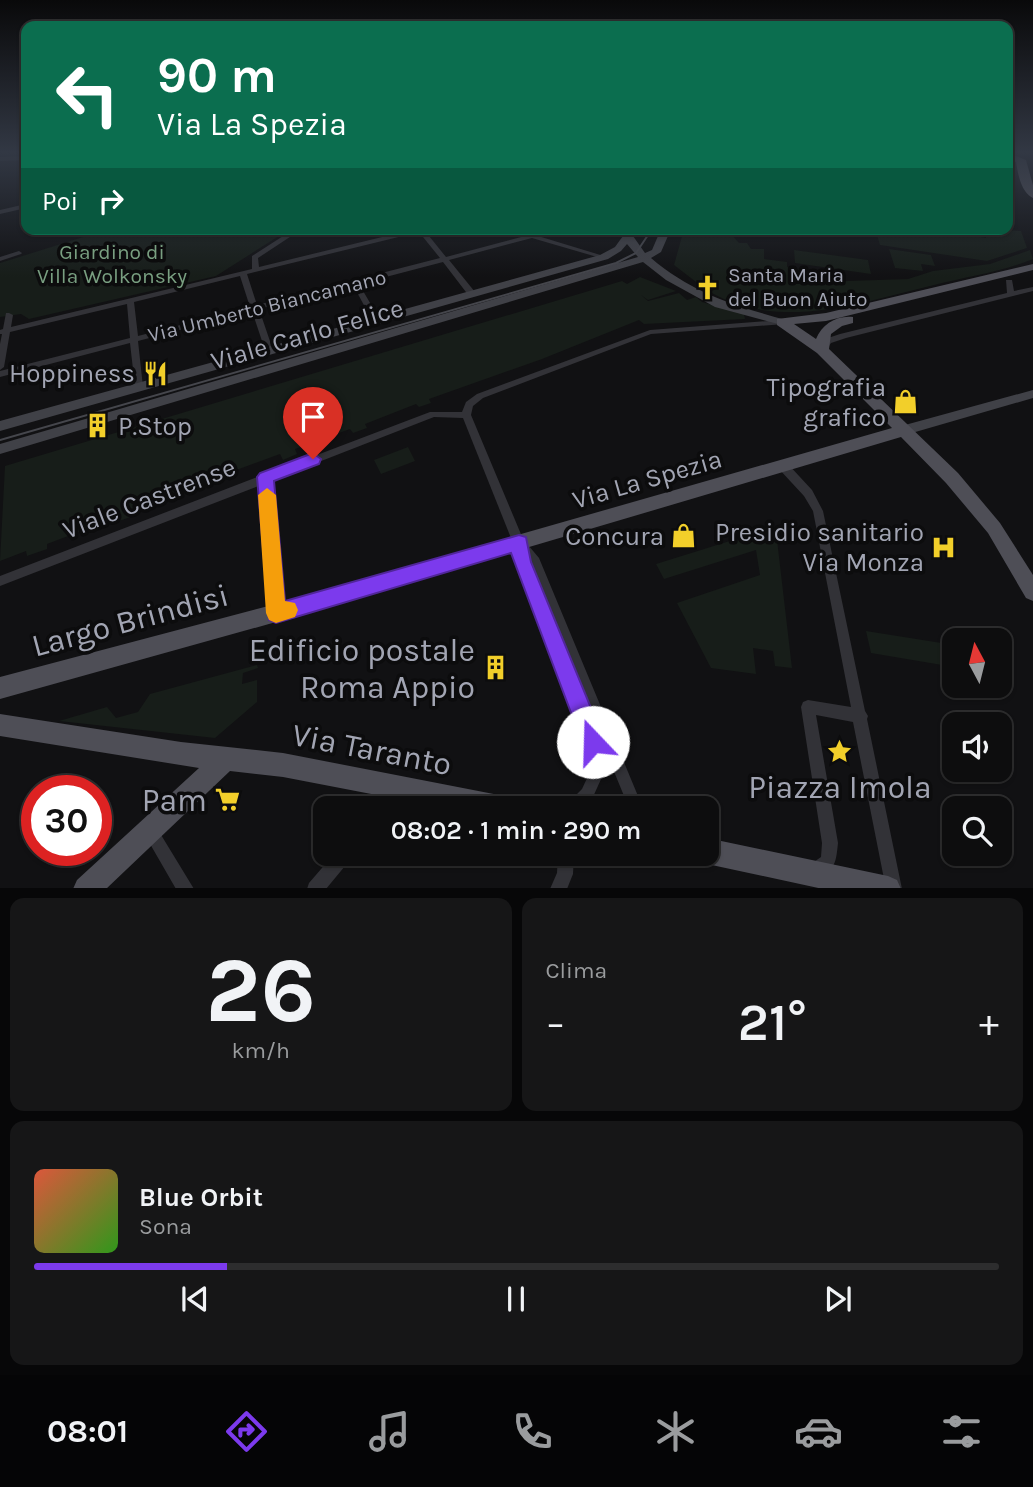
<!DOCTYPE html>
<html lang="it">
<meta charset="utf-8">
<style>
:root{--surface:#0d0d0e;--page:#161617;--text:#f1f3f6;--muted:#9a9c9e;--line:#2d2d2e;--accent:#7c3aed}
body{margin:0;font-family:Karla,sans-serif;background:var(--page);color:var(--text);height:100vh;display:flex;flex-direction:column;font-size:26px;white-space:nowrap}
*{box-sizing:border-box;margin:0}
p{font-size:23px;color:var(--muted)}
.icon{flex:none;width:38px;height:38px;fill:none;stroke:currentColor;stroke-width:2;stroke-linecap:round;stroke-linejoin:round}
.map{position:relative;height:888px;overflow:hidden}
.sheet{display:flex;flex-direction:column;gap:10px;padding:10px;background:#070708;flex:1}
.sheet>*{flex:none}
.guide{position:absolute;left:21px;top:21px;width:992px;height:214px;border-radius:14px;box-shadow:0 2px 5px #0004,0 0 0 2px var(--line);background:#0b6e4f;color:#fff;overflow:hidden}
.needle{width:46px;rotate:353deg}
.buttons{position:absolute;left:942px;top:628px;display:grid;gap:14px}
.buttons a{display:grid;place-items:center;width:70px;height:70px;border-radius:14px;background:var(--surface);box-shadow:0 2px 5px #0004,0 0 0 2px var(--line);font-size:35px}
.speed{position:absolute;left:21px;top:775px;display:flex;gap:14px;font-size:35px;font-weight:700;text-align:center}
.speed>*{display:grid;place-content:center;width:91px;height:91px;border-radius:50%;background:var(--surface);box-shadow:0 2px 5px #0004,0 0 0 2px var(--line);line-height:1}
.speed .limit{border:10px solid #d22;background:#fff;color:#111}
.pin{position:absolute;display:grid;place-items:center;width:60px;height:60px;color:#fff;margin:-72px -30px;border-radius:50% 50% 50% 0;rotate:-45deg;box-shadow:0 0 7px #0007}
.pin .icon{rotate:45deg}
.me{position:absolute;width:77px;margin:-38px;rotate:339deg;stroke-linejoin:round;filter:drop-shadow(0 0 5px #0008)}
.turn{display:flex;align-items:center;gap:24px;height:147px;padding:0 21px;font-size:32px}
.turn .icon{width:91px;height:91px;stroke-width:2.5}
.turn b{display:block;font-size:49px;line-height:60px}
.then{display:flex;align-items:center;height:66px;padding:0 21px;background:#0003;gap:14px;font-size:26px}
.big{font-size:52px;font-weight:600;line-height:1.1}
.sheet .widget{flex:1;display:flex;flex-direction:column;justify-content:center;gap:10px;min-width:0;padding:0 24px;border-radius:14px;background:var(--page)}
.sheet .dial{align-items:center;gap:0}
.dial b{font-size:91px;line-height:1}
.song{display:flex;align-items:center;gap:21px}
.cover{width:84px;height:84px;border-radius:10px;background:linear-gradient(135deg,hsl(10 70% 55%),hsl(110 70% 35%))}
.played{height:7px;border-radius:4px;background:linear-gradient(90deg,var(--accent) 20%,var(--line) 20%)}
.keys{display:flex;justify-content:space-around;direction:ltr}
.heat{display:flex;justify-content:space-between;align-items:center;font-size:38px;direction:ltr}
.sheet .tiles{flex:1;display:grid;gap:10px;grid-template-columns:1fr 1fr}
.widget:last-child{grid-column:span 2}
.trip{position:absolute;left:313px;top:796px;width:406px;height:70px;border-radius:14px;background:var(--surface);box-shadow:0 2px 5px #0004,0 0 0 2px var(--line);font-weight:600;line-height:70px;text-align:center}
.tab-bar{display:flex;height:112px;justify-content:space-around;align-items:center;background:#050506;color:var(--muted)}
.tab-bar .icon{width:49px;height:49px}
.tab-bar .current{color:var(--accent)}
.tab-bar b{font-size:32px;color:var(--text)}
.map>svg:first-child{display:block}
</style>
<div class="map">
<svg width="1033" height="889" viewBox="0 0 1033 889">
<rect width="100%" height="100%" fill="#111113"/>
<!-- green -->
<path fill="#171d19" d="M98 229H290L216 276 29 319 21 314 0 317V263L96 233Z
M684 229 732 235 739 243H747L751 249H764V259L787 262V267L812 272V278L818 282 908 279 933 271 990 264 1030 250 1033 259C1002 272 966 277 934 285 858 303 782 332 710 292L716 289 710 284 700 285 674 265Z
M875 229H937L986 238 985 229 1021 231 1027 248 987 261 880 245Z
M889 249 931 255 935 266 921 264 923 271 895 268Z
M794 250 868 260 871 274 795 263Z
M640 277 676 291 648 300 641 295 648 301 679 293 687 300 696 297 702 302 744 314 745 319 644 324 639 320 542 359 429 399 431 403 419 407 416 404 365 424 367 428 353 433 350 429 295 449 297 454 283 460 280 454 220 476 221 481 206 486 204 482 136 508V515L119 521 118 517 47 544V549L27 556 26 551 0 561 5 466 622 281 627 284Z
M408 447 415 461 381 474 374 460Z
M762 531 777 540 792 668 775 666 773 651 753 648 756 674 711 668 677 603 760 575 756 550 664 579 656 564Z
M866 631 954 645V667L871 653Z
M257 665 258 668 243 673 242 684 257 680V702L215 738 59 721 107 707 116 718 138 712 150 694Z"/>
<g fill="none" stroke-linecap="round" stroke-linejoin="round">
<!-- minor -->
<path fill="#323237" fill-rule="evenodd" d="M26 156V160L0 161V157Z
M294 229H302L258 258 259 267 415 229H427L425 231 446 257 525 236 503 229H514L532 234 539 229H547L538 236 607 257 604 259 532 238 449 260 475 292V296H469L443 262 359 284 380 320 376 322 372 320 353 285 259 309 273 350 269 353 265 350 252 311 138 341 143 387 139 390 135 387 130 343 0 377V371L130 338 127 304 10 332 4 367 0 370V344L2 334H0V330L3 329 6 313H9L13 315 11 327 252 269V256ZM419 232 440 258 257 305 247 274ZM240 276 250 307 138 336 134 302Z
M19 251 22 253 21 254 0 261V257Z
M1006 280H1012L1014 291 1033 287V291L846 338 831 343 825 352 822 353 818 350 825 339 840 334 1007 293Z
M782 320H785V324L651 334 483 398 473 406 471 415 523 539 539 558 643 808H629L526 558 600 742 602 777 592 799 583 808H566L568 803 582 789 588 776 586 742 515 562 513 543 463 418 434 417 270 481 282 613 280 617 276 619 272 617 270 613 261 485 0 586V576L260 476 261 474H267L430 412H462L466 402 477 394 650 330Z
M783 462 787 463 812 490 823 511 865 711 868 716 867 719 902 889H886L853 722 816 715 838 843C836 861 836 870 817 878L811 876 809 870 811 864 821 857 822 843 801 707 803 702 808 700 851 707 813 511 804 496 779 469 778 466 779 463Z
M398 780 403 782 405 787 403 792 390 808H374C377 799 388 784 398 780Z
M150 822 155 825 194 889H176L142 830 145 825Z
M334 854H352L350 860 326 889H307L309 883Z
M558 854H574L573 874 567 889H550L557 873Z"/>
<!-- tertiary -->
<path fill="#323237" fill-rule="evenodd" d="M26 204V208L0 214V210Z"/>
<!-- secondary -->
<path fill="#404147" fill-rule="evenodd" d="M628 229H637L633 236 645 253 652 250 661 229H671L661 252 651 258C692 293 735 306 786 320L788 322 782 325 715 307 666 280 643 262 0 454V444L638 257 627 244 621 251 608 259 0 431V421L600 255 615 247Z
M1033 390V398L905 435 898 430 905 425Z"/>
<!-- primary -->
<path fill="#4e4e56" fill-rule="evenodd" d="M1033 264V270L826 321 794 324 816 339C822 324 837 315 853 317V323L842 326 831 334 829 349 958 473 1000 523 1033 575V601L1026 598 988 533 946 483 901 437 276 622 0 699V677L276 604 892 428 817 353 777 325V319L826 313Z
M0 714 181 742 283 753 504 796 513 799 516 808H444L283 777 230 771 106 889H73L77 880 199 768 0 736Z
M707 838 888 876 897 880 901 889H823L707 864 698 860 695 854H707Z"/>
<!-- trunk -->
<path fill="#56565f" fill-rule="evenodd" d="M1008 153 1026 160 1033 185V198C1021 192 1018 174 1016 162L1008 158Z"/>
<!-- tram -->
<path stroke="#45464c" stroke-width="2" d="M0 440 616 263 636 253 652 229"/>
</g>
<!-- sky -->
<linearGradient id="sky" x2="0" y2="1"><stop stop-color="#09090a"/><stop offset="0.55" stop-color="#323844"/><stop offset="1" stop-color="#323844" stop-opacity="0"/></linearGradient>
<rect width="1033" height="277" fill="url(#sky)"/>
<!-- route -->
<path fill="#7c3aed" stroke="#51269a" stroke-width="2" d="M313 453 321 459 319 464 274 481 285 601 519 535 526 537 531 562 605 742 601 750 593 753 585 750 511 553 276 623 269 620 257 477 260 473Z"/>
<!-- slow -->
<path fill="#f59e0b" d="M267 488 276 495 285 601 295 603 298 610 295 617 276 623 269 620 266 613 258 495Z"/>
<!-- icons -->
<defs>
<symbol id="church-bare" viewBox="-9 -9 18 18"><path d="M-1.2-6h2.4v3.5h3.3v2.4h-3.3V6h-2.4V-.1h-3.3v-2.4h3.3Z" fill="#f2cf2a" stroke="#0c0c0d" stroke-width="2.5" paint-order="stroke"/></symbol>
<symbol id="restaurant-bare" viewBox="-9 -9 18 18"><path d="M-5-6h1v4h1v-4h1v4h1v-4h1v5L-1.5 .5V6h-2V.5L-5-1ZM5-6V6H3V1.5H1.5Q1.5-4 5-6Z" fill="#f2cf2a" stroke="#0c0c0d" stroke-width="2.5" paint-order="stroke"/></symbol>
<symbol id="shop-bare" viewBox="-9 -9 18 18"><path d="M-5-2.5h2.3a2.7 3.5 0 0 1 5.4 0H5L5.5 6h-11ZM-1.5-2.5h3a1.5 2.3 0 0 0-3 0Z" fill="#f2cf2a" stroke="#0c0c0d" stroke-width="2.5" paint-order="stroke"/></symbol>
<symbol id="building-bare" viewBox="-9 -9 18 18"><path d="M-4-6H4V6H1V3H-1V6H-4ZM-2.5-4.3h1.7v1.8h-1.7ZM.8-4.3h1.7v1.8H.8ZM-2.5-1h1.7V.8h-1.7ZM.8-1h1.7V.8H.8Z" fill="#f2cf2a" stroke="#0c0c0d" stroke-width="2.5" paint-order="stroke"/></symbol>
<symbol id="hospital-bare" viewBox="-9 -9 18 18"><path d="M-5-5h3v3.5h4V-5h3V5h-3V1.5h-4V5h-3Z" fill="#f2cf2a" stroke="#0c0c0d" stroke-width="2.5" paint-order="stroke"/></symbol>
<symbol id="sight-bare" viewBox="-9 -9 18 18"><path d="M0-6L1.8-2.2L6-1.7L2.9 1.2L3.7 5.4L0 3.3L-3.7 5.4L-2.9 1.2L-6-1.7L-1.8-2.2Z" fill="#f2cf2a" stroke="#0c0c0d" stroke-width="2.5" paint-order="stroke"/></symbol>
<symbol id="supermarket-bare" viewBox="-9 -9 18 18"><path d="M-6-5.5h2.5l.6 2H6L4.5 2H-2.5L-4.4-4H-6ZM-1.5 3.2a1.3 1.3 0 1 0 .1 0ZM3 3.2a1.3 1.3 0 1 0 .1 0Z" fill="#f2cf2a" stroke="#0c0c0d" stroke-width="2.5" paint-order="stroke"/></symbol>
</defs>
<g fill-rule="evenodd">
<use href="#church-bare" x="690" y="270" width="35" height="35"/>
<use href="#restaurant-bare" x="138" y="356" width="35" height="35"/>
<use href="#shop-bare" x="888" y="384" width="35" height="35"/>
<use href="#building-bare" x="80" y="408" width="35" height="35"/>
<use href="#shop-bare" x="666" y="518" width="35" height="35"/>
<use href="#hospital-bare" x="926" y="530" width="35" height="35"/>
<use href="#building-bare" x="478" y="650" width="35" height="35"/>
<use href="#sight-bare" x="822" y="734" width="35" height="35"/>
<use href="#supermarket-bare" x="210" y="782" width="35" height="35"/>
</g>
<g text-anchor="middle" stroke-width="7" stroke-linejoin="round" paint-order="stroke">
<!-- far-park labels -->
<g font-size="21" fill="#799f81" stroke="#0c0c0d">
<text x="112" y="259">Giardino di<tspan x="112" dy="24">Villa Wolkonsky</tspan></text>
</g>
<!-- far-poi labels -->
<g font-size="21" fill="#a2a5b3" stroke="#0c0c0d" text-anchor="start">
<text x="728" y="282">Santa Maria<tspan x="728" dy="24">del Buon Aiuto</tspan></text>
</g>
<!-- far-street labels -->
<g font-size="21" fill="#a2a5b3" stroke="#0c0c0d">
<text transform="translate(267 306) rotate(-14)" y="7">Via Umberto Biancamano</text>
</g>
<!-- street labels -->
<g font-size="26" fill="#a2a5b3" stroke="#0c0c0d">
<text transform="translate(307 334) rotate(-16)" y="9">Viale Carlo Felice</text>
<text transform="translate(647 479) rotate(-16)" y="9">Via La Spezia</text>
<text transform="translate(149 498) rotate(-21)" y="9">Viale Castrense</text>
</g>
<!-- poi labels -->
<g font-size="26" fill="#a2a5b3" stroke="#0c0c0d" text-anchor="end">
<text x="135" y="382">Hoppiness</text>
<text x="886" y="396">Tipografia<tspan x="886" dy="30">grafico</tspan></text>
<text x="118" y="435" text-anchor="start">P.Stop</text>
<text x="924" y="541">Presidio sanitario<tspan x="924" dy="30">Via Monza</tspan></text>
<text x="664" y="545">Concura</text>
</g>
<!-- near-street labels -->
<g font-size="32" fill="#a2a5b3" stroke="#0c0c0d">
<text transform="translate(130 620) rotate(-15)" y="11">Largo Brindisi</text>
<text transform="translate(372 749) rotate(11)" y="11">Via Taranto</text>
</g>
<!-- near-poi labels -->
<g font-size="32" fill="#a2a5b3" stroke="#0c0c0d" text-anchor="end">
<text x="475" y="661">Edificio postale<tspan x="475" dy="37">Roma Appio</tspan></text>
<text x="840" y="798" text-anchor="middle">Piazza Imola</text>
<text x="207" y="811">Pam</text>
</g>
</g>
</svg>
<div class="buttons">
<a><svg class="needle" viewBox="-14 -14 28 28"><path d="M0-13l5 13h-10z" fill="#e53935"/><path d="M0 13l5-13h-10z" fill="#9a9c9e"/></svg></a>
<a><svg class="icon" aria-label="sound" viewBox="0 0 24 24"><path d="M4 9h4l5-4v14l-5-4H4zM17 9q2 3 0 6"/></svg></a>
<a><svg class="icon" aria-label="search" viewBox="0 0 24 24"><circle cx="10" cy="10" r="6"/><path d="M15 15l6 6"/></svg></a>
</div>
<div class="speed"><div class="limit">30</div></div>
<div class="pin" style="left:313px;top:459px;background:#d93025"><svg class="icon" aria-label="arrive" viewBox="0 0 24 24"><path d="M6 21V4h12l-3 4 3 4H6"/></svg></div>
<svg class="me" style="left:593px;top:742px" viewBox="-20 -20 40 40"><circle r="19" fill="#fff"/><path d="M0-13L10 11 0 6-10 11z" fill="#7c3aed"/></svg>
<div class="trip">08:02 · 1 min · 290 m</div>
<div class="guide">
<div class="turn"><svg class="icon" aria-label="left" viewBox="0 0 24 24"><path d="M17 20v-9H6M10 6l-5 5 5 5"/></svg><div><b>90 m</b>Via La Spezia</div></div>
<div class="then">Poi<svg class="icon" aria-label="right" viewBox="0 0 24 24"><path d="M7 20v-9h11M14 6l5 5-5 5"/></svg></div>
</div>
</div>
<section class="sheet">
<div class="tiles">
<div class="widget dial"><b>26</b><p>km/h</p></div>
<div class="widget"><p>Clima</p>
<div class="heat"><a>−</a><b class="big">21°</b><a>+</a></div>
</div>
<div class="widget">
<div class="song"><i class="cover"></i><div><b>Blue Orbit</b><p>Sona</p></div></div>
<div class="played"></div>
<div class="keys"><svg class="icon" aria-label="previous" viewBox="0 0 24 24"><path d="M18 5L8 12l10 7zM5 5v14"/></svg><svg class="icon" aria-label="pause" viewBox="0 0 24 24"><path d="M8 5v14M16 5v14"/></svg><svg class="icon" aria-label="next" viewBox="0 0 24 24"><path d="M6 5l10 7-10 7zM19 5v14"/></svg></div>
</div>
</div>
</section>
<nav class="tab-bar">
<b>08:01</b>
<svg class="icon current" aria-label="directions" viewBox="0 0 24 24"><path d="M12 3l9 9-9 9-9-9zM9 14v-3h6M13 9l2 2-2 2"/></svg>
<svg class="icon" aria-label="music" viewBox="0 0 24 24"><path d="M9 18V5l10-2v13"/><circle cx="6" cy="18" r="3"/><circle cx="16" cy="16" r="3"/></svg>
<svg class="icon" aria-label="phone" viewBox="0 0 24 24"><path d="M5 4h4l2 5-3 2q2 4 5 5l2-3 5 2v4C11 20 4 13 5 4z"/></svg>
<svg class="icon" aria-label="climate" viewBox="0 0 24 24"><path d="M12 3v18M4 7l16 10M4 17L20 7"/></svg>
<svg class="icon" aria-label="car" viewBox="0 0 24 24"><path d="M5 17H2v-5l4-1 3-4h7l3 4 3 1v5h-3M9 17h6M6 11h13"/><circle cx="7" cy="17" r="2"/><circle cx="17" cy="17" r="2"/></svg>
<svg class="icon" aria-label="filters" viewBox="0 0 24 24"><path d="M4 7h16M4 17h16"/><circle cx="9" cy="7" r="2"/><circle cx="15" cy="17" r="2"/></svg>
</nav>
